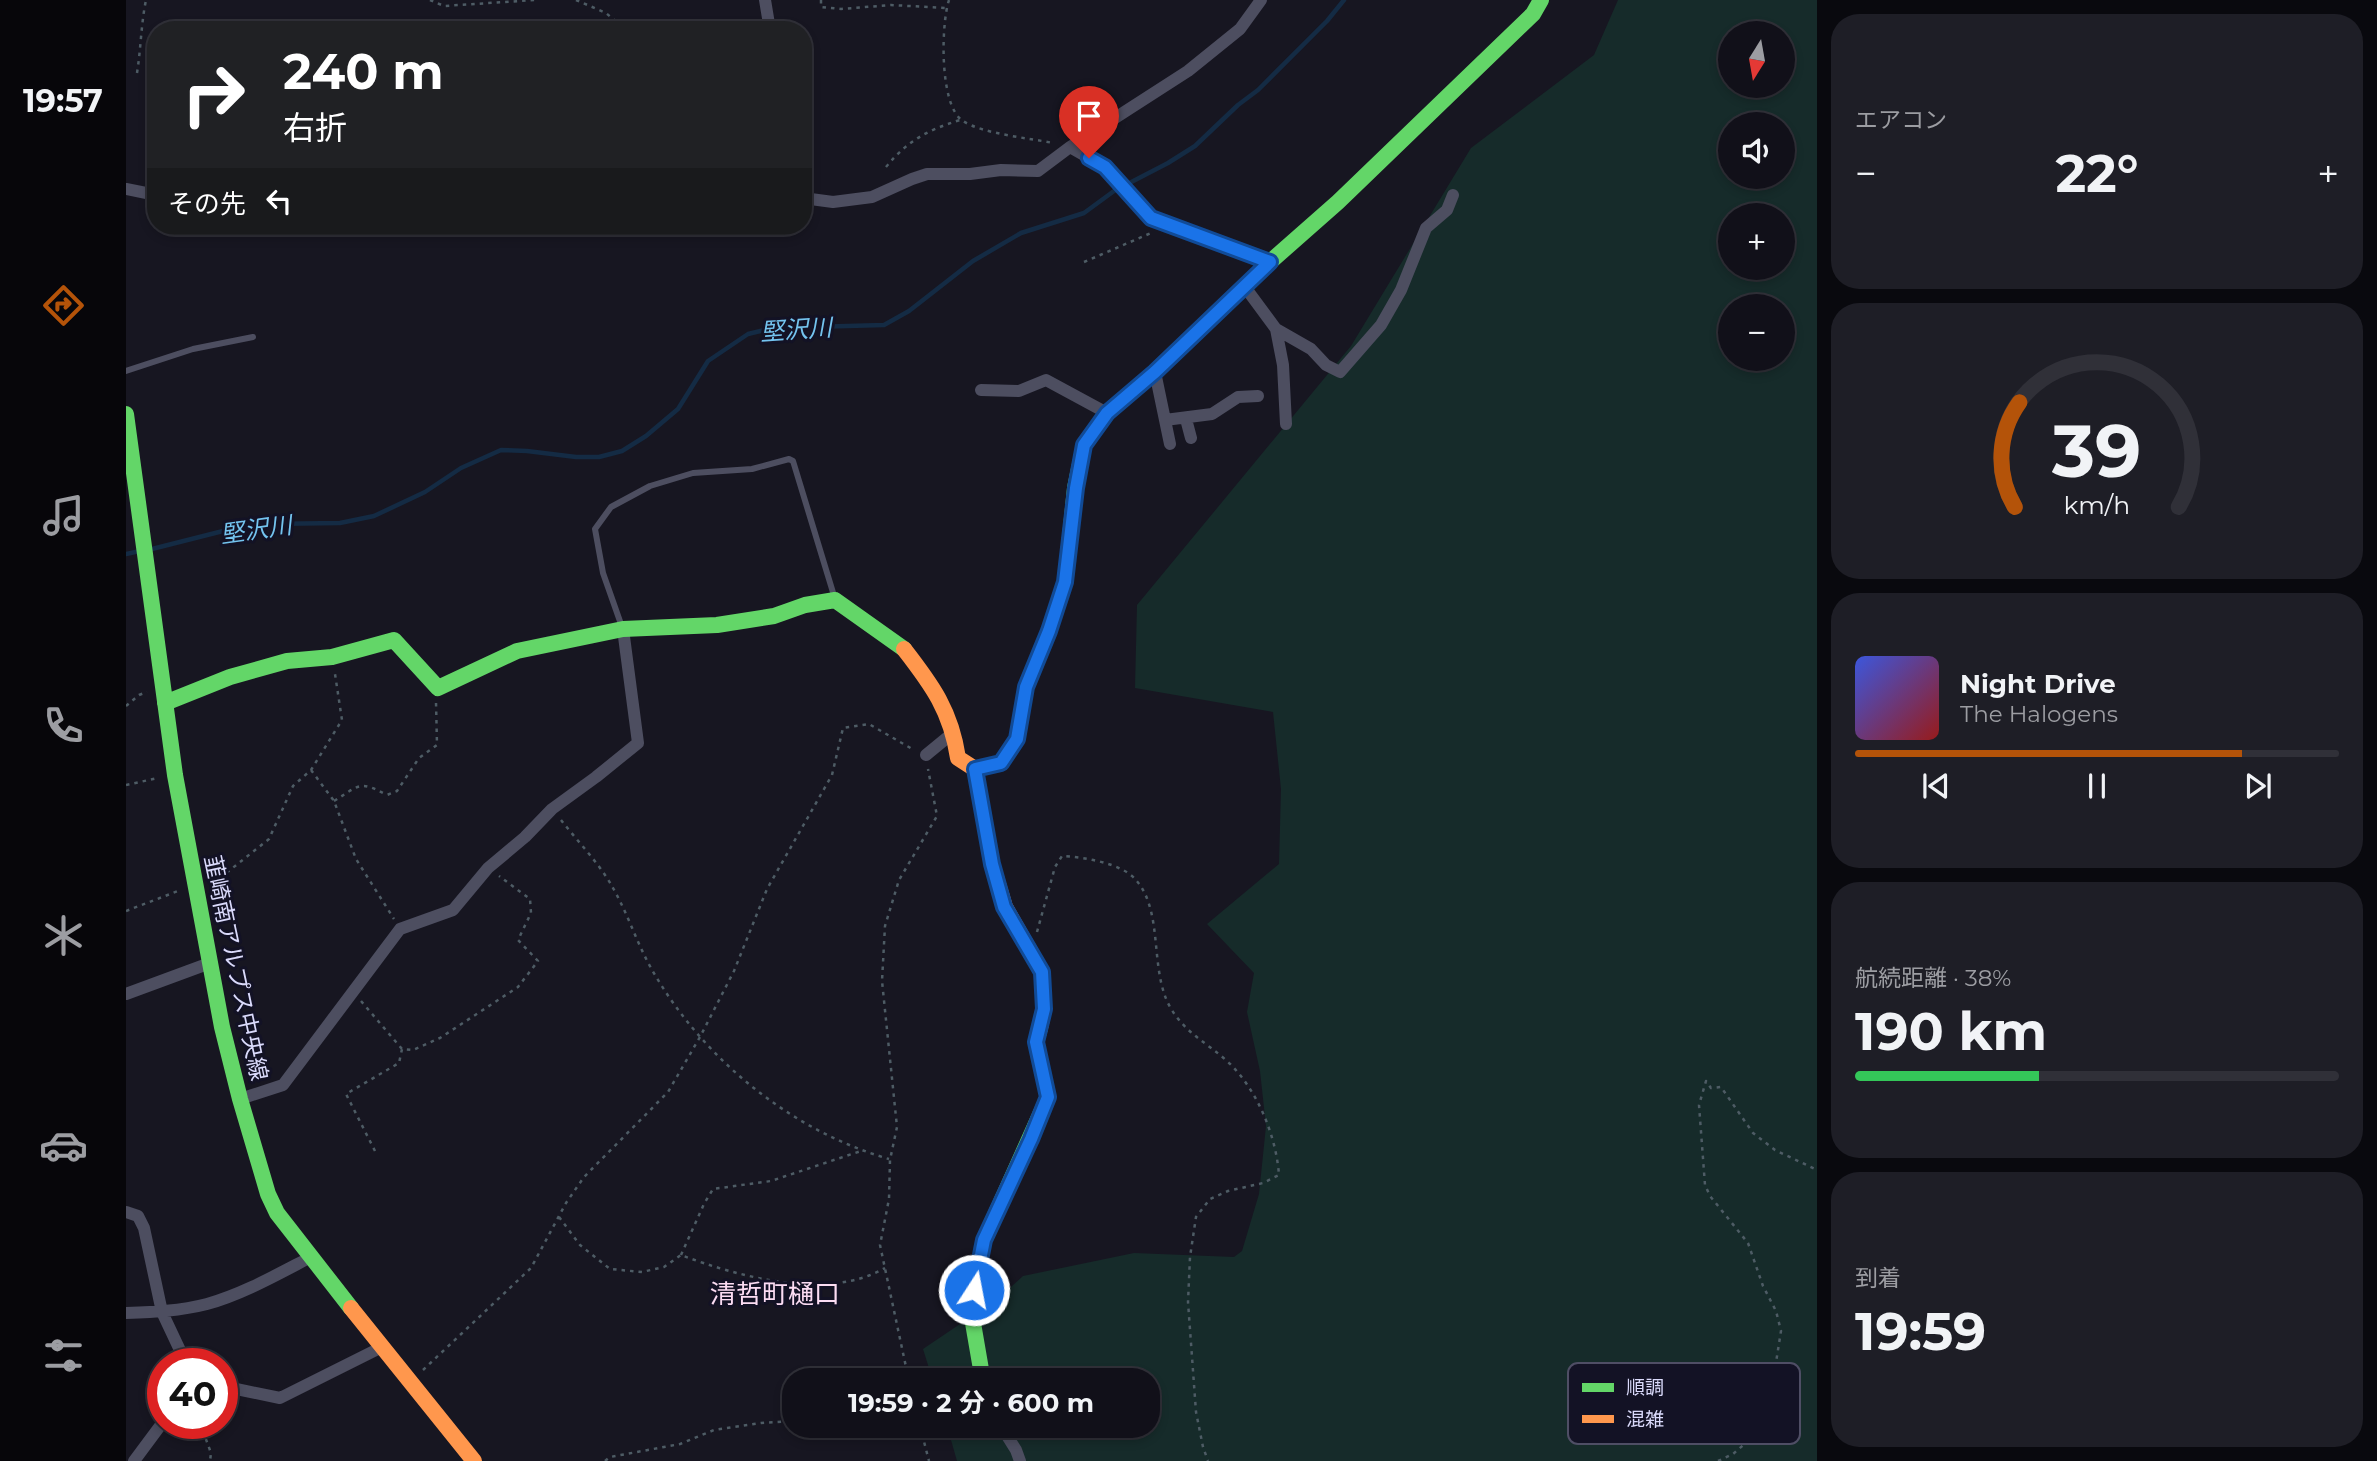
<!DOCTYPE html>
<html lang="ja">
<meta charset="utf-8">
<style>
:root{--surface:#111019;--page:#1e1e26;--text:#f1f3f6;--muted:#9c9da2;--line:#303038;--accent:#b45309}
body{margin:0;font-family:Montserrat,"Noto Sans JP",sans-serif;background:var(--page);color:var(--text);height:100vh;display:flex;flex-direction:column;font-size:26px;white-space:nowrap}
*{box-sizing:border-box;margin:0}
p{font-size:23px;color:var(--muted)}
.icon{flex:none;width:38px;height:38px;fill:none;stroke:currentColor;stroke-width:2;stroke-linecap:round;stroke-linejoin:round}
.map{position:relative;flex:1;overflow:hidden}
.sheet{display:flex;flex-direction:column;gap:14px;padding:14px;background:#09090e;width:560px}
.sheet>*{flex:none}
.guide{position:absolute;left:21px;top:21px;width:665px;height:214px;border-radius:28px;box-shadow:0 4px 10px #0003,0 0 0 2px var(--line);background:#202124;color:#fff;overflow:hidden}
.needle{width:46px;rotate:191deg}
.buttons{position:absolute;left:1592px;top:21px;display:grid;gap:14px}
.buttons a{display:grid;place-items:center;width:77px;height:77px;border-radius:50%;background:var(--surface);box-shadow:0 4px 10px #0003,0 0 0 2px var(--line);font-size:35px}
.speed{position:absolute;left:21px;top:1348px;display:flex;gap:14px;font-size:35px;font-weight:700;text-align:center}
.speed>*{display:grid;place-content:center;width:91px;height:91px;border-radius:50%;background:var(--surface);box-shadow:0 4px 10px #0003,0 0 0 2px var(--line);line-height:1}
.speed .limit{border:10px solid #d22;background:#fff;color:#111}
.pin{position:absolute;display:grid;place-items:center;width:60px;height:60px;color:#fff;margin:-72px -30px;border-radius:50% 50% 50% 0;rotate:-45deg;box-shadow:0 0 7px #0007}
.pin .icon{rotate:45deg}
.me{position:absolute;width:77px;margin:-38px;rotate:11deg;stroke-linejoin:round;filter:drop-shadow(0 0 5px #0008)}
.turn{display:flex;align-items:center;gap:24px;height:147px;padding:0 21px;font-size:32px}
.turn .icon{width:91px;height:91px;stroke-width:2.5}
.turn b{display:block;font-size:49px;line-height:60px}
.then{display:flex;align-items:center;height:66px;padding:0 21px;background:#0003;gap:14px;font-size:26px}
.big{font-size:52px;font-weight:700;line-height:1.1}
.sheet .card{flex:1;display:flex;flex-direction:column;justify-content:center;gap:10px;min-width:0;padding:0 24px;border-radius:28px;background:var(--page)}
.sheet .dial{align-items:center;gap:0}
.dial svg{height:182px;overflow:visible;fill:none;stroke:var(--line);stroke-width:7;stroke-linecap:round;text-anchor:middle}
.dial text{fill:var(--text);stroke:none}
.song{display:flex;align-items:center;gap:21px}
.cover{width:84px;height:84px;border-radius:10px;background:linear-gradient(135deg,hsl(230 70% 55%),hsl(0 70% 35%))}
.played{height:7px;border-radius:4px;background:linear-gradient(90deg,var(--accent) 80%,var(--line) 80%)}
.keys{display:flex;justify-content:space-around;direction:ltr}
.heat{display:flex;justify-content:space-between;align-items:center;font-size:38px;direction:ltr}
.charge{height:10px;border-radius:5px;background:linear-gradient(90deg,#34c759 38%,var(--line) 0)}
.trip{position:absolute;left:656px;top:1368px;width:378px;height:70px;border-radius:28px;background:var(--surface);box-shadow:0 4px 10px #0003,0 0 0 2px var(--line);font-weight:700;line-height:70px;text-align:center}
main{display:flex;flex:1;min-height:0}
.tab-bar{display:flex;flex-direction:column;width:126px;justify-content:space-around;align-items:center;background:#07060a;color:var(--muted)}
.tab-bar .icon{width:49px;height:49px}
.tab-bar .active{color:var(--accent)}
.tab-bar b{font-size:32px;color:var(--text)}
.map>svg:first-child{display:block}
</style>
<main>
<nav class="tab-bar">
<b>19:57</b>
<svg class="icon active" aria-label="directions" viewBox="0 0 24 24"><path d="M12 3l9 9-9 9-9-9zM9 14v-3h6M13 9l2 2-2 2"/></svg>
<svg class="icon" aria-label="music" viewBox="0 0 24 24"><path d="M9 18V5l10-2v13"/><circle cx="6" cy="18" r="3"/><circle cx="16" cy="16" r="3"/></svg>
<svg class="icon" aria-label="phone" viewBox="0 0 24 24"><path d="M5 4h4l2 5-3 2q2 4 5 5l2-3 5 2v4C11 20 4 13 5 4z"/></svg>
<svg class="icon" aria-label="climate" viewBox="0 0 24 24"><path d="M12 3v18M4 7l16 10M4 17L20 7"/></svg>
<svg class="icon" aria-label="car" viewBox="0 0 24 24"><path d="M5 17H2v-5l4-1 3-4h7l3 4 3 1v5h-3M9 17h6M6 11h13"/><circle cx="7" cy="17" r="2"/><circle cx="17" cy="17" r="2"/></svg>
<svg class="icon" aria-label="filters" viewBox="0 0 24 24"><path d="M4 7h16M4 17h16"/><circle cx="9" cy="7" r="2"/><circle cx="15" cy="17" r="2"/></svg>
</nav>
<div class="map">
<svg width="1691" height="1461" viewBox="0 0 1691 1461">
<rect width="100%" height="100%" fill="#171621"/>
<!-- green -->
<path fill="#162b2a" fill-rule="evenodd" d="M1492 0H1691V1461H831L821 1426H1022V1381H807L797 1349 874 1297 897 1276 1008 1253 1108 1257 1116 1251 1133 1194 1140 1126 1134 1071 1121 1012 1128 973 1081 924 1153 864 1155 789 1147 712 1009 688 1011 605 1225 346 1345 148 1468 55ZM1605 33H1657V86H1605ZM1605 124H1657V177H1605ZM1605 215H1657V268H1605ZM1605 306H1657V359H1605Z"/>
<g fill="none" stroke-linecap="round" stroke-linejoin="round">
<!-- stream -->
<path stroke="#142b44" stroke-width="4.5" d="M22 550 105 529 138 524 214 523 248 516 299 492 335 468 375 450 401 451 450 457H473L496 451 520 436 552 409 582 361 622 334 647 328 758 325 783 311 847 261 895 233 958 213 988 191 1042 163 1069 146 1112 105 1132 90 1201 21 1218 0
M0 554 14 551"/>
<!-- path -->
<path stroke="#4e5c65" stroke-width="2.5" stroke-dasharray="3.5 5" stroke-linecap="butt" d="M304 0 318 6 409 0
M450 0 480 13 500 30
M695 0V7L715 9 765 5 820 8
M823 0C815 24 813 106 837 121 857 134 903 138 927 143
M11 73C15 48 15 24 20 0
M760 167C782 140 802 130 834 120
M958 262 1025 233
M0 706 13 695 21 692
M185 770 208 801 230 859 268 919
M0 785 32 778
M208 801C234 785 233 780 261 795L271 791 293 758 311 745 310 702
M435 820C452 842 474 864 487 888 503 916 512 947 529 975 580 1061 666 1131 763 1159
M85 879 99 874 143 839 167 786 185 770 216 720 209 674
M0 911 52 891
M911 932 929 867 936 856C957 857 996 863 1010 880 1038 912 1023 969 1044 1007 1059 1033 1080 1042 1101 1061 1131 1089 1150 1135 1153 1175L1137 1183 1102 1191 1084 1199 1070 1217 1064 1257 1062 1302 1070 1412 1077 1447 1082 1461
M235 1001 276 1049 287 1050 314 1038 392 987 412 961 392 940 405 913 404 899 373 876
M249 1151 220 1094 273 1063 276 1049
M433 1217 454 1245 484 1269 516 1272 538 1267 555 1255C613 1277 702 1301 759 1268
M555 1255 578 1204 587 1189 645 1181 735 1151
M297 1370 405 1268 440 1203 458 1177 542 1092 574 1037 608 971 641 889 706 775 717 728 743 724 788 750
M783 1381 754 1245 763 1199 764 1160 771 1127 756 981 759 926 773 880 811 816 802 769
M74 1423 85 1453 84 1461
M794 1426 803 1461
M479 1461 484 1457 554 1444 588 1430 635 1423 668 1421
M1592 1461 1607 1454 1636 1429 1648 1398V1375L1655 1331 1650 1311 1637 1286 1622 1243 1584 1196 1579 1185 1573 1105 1580 1081 1585 1088 1595 1087 1627 1133 1649 1150 1691 1170"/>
<!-- lane -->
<path stroke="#4d4e60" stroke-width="6" d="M0 371 67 349 127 337
M496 627 477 573 469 529 485 507 524 486 567 473 626 469 663 459 667 461 709 599"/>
<!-- street -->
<path stroke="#4d4e60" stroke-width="12" d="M639 0 644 30
M944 147 979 167 1025 218 1144 262
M0 189 30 195
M677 198 707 202 746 197 786 179 801 174H844L875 170 912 171 944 147 1062 71 1114 29 1135 0
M1119 287 1150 329 1185 349 1200 365 1214 372 1255 325 1275 290 1300 228 1321 210 1327 195
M1150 329 1157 365 1160 424
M1029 372 1044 444
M855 390 893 391 920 380 981 413
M1060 419 1065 438
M1039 420 1086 414 1112 397 1132 396
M800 755 828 732
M0 994 84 963
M114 1099 157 1085 274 929 327 910 362 868 399 837 426 809 470 777 512 743 497 629
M0 1212 12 1216 18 1228 36 1312 60 1363
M0 1313C27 1312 54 1311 81 1304 117 1294 152 1274 185 1257
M96 1386 154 1398 256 1347
M875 1426 890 1450 894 1461
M8 1461 37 1422"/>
<!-- fast -->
<path stroke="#63d668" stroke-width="16" d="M0 414 49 775 96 1027 114 1099 142 1194 151 1213 225 1308
M944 537 949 488 958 445 981 413 1029 372 1144 262 1212 202 1407 14 1415 0
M39 703 104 677 161 661 206 657 268 640 312 688 391 651 497 629 591 625 648 616 679 605 709 600 778 649
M857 1381 847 1323 848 1290 858 1240 922 1097 910 1042 914 1028"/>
<!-- slow -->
<path stroke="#ff974d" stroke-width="16" d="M778 649C806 685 825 711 832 758L849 769 866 864 879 907 916 972 918 1009 914 1028
M849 769 875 763 891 739 900 687 923 631 939 582 944 537
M225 1308 348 1461"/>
</g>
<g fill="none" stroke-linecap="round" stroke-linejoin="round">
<defs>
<path id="route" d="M848 1290 858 1240 905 1139 922 1097 910 1042 918 1009 916 972 878 907 866 864 849 769 875 763 891 739 900 687 923 631 939 582 950 488 958 445 981 413 1029 372 1144 262 1025 218 979 167 963 158"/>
</defs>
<!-- route casing -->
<use href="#route" stroke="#114b97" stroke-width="18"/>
<!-- route -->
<use href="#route" stroke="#1a73e8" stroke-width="12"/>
</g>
<g text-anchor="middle" stroke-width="6" stroke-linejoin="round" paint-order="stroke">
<!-- street labels -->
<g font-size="23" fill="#dadafb" stroke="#131225">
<text transform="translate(110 968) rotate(78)" y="8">韮崎南アルプス中央線</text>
</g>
<!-- water labels -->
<g font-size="24" font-style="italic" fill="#74c4ef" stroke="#131225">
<text transform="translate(670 330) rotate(-4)" y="8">堅沢川</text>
<text transform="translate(130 530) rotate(-8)" y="8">堅沢川</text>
</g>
<!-- quarter labels -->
<g font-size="26" fill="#fbdcf3" stroke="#131225">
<text x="649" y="1303">清哲町樋口</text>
</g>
</g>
<!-- legend -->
<rect x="1442" y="1363" width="232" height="81" rx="10" fill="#131225" stroke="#4f4e65" stroke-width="2"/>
<rect x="1456" y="1383" width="32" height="9" fill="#63d668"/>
<rect x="1456" y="1415" width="32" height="8" fill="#ff974d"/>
<g font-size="19" fill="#dadafb">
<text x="1500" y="1394">順調</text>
<text x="1500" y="1426">混雑</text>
</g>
</svg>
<div class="buttons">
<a><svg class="needle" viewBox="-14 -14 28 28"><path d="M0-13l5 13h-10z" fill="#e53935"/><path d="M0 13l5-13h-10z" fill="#9c9da2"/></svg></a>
<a><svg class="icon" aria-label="sound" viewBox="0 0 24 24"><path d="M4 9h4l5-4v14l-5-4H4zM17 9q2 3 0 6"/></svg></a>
<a>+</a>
<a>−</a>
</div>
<div class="speed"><div class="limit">40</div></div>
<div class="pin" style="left:963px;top:158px;background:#d93025"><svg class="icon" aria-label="arrive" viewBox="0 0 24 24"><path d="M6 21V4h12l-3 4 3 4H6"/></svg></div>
<svg class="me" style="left:848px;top:1290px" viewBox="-20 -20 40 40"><circle r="17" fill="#1a73e8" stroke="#fff" stroke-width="3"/><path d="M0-11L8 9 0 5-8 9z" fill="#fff"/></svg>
<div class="trip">19:59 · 2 分 · 600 m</div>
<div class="guide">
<div class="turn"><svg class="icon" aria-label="right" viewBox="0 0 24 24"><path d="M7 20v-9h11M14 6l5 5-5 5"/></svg><div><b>240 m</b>右折</div></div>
<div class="then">その先<svg class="icon" aria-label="left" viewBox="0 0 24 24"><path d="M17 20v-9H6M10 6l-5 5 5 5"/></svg></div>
</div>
</div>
<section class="sheet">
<div class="card"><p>エアコン</p>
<div class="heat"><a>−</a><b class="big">22°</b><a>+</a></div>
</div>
<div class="card dial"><svg viewBox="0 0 100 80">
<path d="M14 69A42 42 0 1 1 86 69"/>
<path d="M14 69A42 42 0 0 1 16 23" stroke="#b45309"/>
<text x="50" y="56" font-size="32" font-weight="700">39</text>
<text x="50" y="72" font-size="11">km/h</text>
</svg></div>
<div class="card">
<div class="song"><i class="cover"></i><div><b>Night Drive</b><p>The Halogens</p></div></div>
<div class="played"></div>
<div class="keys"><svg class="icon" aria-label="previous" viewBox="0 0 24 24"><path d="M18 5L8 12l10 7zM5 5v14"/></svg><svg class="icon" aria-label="pause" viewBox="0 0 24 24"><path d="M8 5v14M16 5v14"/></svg><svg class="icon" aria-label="next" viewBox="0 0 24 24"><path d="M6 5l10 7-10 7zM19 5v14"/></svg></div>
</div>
<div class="card"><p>航続距離 · 38%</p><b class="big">190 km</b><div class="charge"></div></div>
<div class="card"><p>到着</p><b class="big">19:59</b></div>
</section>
</main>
